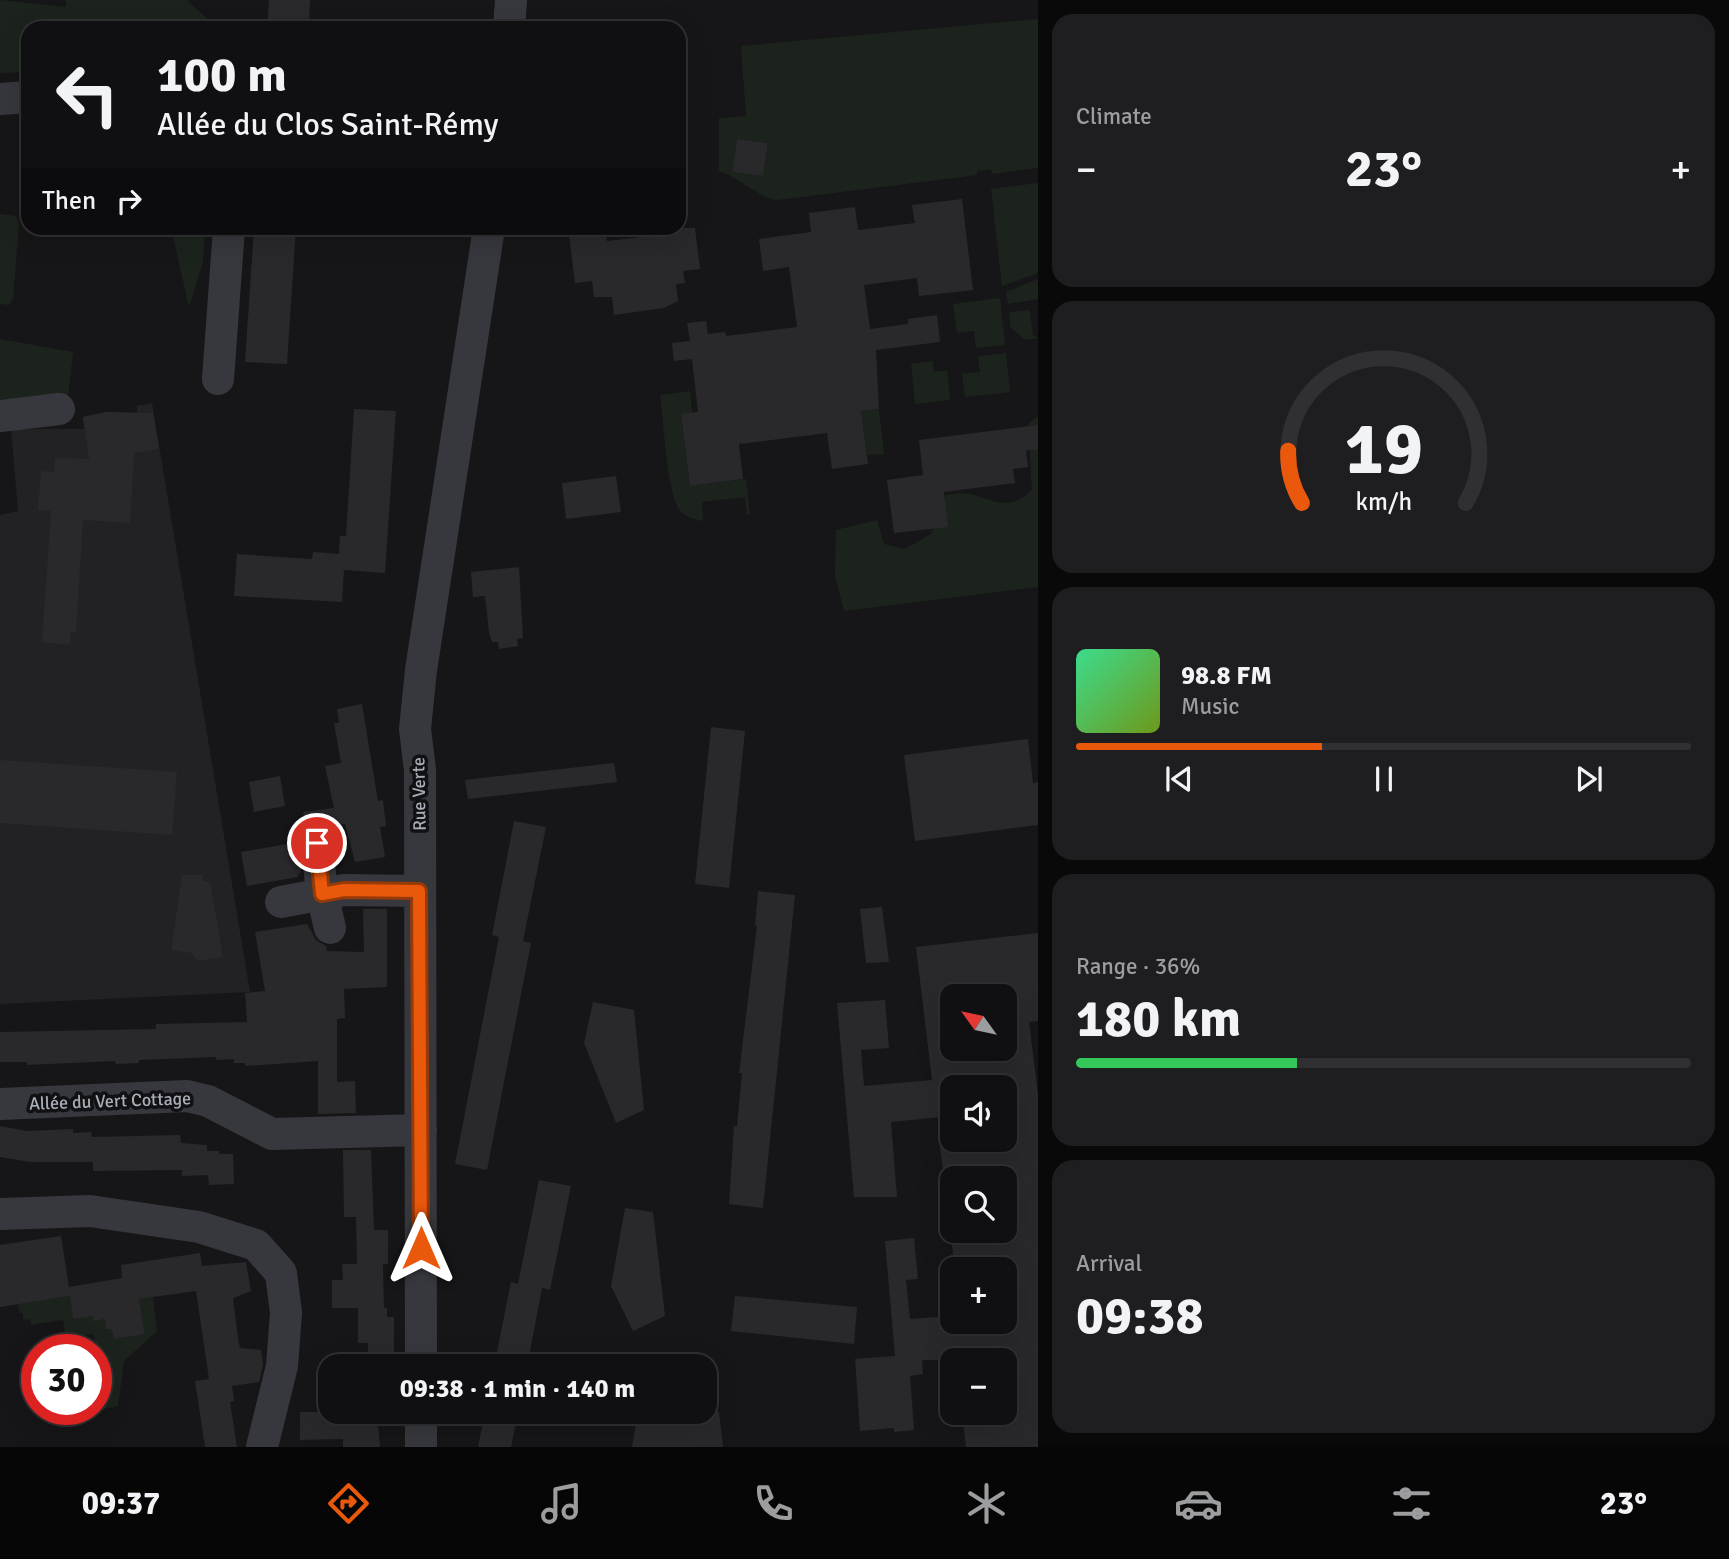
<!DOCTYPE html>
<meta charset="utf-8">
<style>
:root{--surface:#101012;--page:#1e1e20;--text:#f1f3f6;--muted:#9c9d9f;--line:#303032;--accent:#ea580c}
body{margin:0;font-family:Signika,sans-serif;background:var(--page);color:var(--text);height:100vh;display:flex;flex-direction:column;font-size:26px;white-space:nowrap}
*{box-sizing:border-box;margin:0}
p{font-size:23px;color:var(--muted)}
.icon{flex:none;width:38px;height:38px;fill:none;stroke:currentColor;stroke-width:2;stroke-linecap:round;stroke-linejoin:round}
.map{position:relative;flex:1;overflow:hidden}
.drawer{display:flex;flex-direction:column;gap:14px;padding:14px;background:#09090a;width:691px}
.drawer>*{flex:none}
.guide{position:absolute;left:21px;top:21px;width:665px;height:214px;border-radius:21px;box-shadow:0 7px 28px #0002,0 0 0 2px var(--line);background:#101012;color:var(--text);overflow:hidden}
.needle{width:46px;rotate:303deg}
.controls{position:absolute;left:940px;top:984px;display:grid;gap:14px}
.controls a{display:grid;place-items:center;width:77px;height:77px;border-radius:14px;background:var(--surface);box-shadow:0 7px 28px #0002,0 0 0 2px var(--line);font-size:35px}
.speed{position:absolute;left:21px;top:1334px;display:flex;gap:14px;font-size:35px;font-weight:700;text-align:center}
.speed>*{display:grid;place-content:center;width:91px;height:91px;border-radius:50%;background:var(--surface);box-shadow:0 7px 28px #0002,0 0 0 2px var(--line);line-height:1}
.speed .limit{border:10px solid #d22;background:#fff;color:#111}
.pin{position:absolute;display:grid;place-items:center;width:60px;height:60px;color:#fff;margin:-30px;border:4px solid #fff;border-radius:50%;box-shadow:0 2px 7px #0007}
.me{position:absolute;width:77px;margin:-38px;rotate:0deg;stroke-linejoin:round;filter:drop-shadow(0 0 5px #0008)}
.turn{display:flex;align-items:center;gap:24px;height:147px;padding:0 21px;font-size:32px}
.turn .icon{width:91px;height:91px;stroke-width:2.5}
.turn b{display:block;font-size:49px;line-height:60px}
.then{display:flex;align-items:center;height:66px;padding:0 21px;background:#0003;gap:14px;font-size:26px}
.big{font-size:52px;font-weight:800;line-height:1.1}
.drawer .card{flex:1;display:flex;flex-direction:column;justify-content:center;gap:10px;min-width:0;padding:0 24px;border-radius:21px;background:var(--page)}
.drawer .dial{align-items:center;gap:0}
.dial svg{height:182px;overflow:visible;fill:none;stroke:var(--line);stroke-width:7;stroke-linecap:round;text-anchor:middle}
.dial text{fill:var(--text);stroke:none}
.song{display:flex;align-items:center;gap:21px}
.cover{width:84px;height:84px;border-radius:10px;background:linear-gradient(135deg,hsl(150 70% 55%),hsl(80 70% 35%))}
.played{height:7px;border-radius:4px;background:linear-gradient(90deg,var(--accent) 40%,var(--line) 40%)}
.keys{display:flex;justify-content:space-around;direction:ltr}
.heat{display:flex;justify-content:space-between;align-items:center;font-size:38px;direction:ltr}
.charge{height:10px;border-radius:5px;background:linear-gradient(90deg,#34c759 36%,var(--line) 0)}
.trip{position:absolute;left:318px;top:1354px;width:399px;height:70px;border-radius:21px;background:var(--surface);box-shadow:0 7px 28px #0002,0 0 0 2px var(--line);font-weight:800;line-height:70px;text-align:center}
.dock{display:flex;height:112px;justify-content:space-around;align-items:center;background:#060607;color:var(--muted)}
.dock .icon{width:49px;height:49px}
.dock .on{color:var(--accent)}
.dock b{font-size:32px;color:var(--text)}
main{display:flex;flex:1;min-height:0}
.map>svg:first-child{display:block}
</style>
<main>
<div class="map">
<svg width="1038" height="1447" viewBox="0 0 1038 1447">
<rect width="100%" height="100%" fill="#161618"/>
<!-- built -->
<path fill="#222225" d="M152 403 250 992 0 1004V515L18 511 11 429H84L83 417 106 412 137 413V406Z"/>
<!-- green -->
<path fill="#1c231d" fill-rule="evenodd" d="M0 0 66 7V0H187L217 28H28V72L0 73Z
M1038 19V168L992 174 991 169 977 171V175L777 200C756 197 740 177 719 171V118L746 116 741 46ZM737 139 768 143 763 176 732 172Z
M1038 183V273L1002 286 991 189Z
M0 214 16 216 19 224 13 299 9 305 0 304Z
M171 228H205L203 262 189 307Z
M1038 279V299L1008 304 1006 292Z
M1000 298 1005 345 976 348 974 331 957 333 953 304Z
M1030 310 1033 336 1038 338 1025 340 1010 327 1009 312Z
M0 339 73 352 68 397 0 400Z
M1006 353 1010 392 965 397 962 374 980 372 978 356Z
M933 361 934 372 947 370 950 400 915 404 911 364Z
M690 391 692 413 681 415 690 486 746 479 750 514 747 515 745 497 702 502 703 521C694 519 684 517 679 509 666 488 664 421 660 395Z
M879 409 884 454 867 455 861 411Z
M1038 416V587L844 611 835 576 836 530 877 520 884 544 905 549 931 534 946 495C953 494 962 493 969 494 997 500 1007 513 1032 490L1028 424Z
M70 1296 93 1316 94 1321 105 1319 106 1329H112L113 1338 145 1334 139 1299 153 1297 157 1331 124 1361 118 1406 104 1409 94 1334 66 1338 63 1320 31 1325 30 1319 23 1320V1313H20L18 1304Z"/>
<!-- building -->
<path fill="#29292c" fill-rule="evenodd" d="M269 0H310L309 28H267Z
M737 139 768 143 763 176 732 172Z
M962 199 973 290 919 296 917 278 864 285 870 329 908 324V319L937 315 940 342 876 350 879 409 861 411 868 464 832 469 827 433 739 444 743 479 690 486 681 414 698 412 692 359 674 361 672 343 690 341 687 323 706 321 708 334 725 332 726 336 797 327 789 267 763 271 759 239 811 232 809 213 855 207 858 230 915 223 912 205Z
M254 228H296L287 364 245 362Z
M568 228H605L607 241 659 235 658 228H695L700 269 683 271 685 283 676 284 678 301 664 308 614 315 612 297H594L592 281 575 283Z
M354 409 396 411 385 573 344 570 342 602 234 596 237 554 312 559 313 552 339 554 340 536H346Z
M106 412 153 413 159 449 134 453 130 523 83 520 76 632H71L70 645 42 642 51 511 38 510 41 471 54 472 55 458 89 459 83 417Z
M1038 425V450H1026L1028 467 1013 469 1015 483 944 492 948 527 894 533 887 480 923 475 919 440Z
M616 476 621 512 566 519 562 483Z
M519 567 523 638 517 639 518 646 499 649 498 642H492L489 632 485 596 473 597 471 572Z
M362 704 378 801 383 800 386 826 380 827 385 857 355 862 345 824 326 827 315 825 306 828 303 812 334 808 325 766 341 763 334 723H339L337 709Z
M711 727 745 731 729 888 695 884Z
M1028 739 1033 783 1038 782V825L915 841 904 755Z
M0 760 177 772 172 835 0 823Z
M614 763 617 782 468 799 465 780Z
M280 776 285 806 254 812 249 782Z
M514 821 546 827 523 941 531 943 487 1170 455 1164 499 937 492 935Z
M299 842 301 873 298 874V877L247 886 241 852Z
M182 875H203L202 880 210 882 223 957 198 961 191 953 171 950Z
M758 891 795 895 763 1208 729 1204 734 1126H737L742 1073H739L757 926H755Z
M882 907 889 962 866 963 860 909Z
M363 909H387V987L344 989 345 1018 337 1019V1082L355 1081 356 1113 318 1114V1061L245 1066V1063H234V1059L216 1060V1057L139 1060V1063L116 1064 115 1061 27 1065V1062H0V1032L156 1029V1024L247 1022 245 993 265 991 255 932 307 924 316 940 326 946 327 951 364 952Z
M1038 933V1021L1029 1022 1038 1095V1447H966L962 1412H1004V1360H922L923 1374 910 1376 914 1430 894 1432V1428L860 1431 855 1359 895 1356 885 1241 914 1238 918 1279 906 1280 910 1319 952 1316V1321H1004V1269H955L950 1230H1004V1178H944L939 1139H1004V1087H952V1116L891 1122 897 1197H854L837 1003 885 1000 889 1048 861 1050 864 1086 932 1080 916 947ZM952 996H1004V1048H952Z
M593 1002 634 1010 644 1110 616 1123 584 1043Z
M0 1126 27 1131 73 1129V1133L91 1132 92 1137 180 1135 181 1143 207 1145V1151H219V1154H233L234 1184 209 1185 208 1175 182 1176V1170L93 1171V1162H30L0 1157Z
M343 1150H371L374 1230H388V1264H383L384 1308H387V1317H394V1359L390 1360V1367H368V1343H358V1308H332V1280H343L342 1264H357L356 1217H344Z
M539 1180 571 1186 550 1290 542 1288 527 1367H494L511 1282 518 1284Z
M625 1208 653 1212 665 1316 633 1331 611 1286Z
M61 1236 69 1287 122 1278 121 1265 200 1253 202 1266 246 1262 251 1291 233 1298 238 1338 240 1348 261 1350 263 1365 259 1382 232 1386 234 1401 230 1402 237 1447H205L195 1381 209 1379 196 1291 139 1299 145 1334 113 1339 112 1329H106L105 1319 94 1321 93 1316 73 1319 70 1296 0 1307V1245Z
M735 1296 857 1307 854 1344 731 1331Z
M300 1412H377L380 1447H343V1439L300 1440Z
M485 1412H518L511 1447H478Z
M638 1412H719L723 1447H632Z"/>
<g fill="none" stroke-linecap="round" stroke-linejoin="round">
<!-- minor -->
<path stroke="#37383d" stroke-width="32" d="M509 28 511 0
M0 99 28 97
M218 379 229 228
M0 416 59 409
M317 843 322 894 330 928
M281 902 344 890 419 891
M0 1104 187 1096 208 1101 272 1134 421 1130
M0 1214 90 1211 199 1227 256 1245 281 1273 286 1313 282 1366 262 1447
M421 1367 420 770 415 729 421 670 489 228
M421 1447V1412"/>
</g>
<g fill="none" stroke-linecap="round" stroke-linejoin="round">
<defs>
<path id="route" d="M317 843 322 894 344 890 419 891 421 1248"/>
</defs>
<!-- route casing -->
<use href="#route" stroke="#983908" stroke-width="18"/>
<!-- route -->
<use href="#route" stroke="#ea580c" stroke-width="12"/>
</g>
<g text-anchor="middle" stroke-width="7" stroke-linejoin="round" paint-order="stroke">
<!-- street labels -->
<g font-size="18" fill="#a8adb8" stroke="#111113">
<text transform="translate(419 794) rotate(-91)" y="6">Rue Verte</text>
<text transform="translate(110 1101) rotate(-2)" y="6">Allée du Vert Cottage</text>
</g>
</g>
</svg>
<div class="controls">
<a><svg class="needle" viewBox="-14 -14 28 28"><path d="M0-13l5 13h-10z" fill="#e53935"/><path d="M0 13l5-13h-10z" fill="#9c9d9f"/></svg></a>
<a><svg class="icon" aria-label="sound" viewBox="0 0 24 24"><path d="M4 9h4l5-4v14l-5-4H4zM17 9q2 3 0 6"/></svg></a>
<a><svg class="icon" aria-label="search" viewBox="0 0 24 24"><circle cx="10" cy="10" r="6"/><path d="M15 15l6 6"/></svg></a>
<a>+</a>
<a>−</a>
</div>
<div class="speed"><div class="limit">30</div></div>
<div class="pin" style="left:317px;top:843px;background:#d93025"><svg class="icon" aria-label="arrive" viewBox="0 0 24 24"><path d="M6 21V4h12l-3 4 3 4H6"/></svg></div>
<svg class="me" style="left:421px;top:1248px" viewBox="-20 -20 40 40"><path d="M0-17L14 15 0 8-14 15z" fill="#ea580c" stroke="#fff" stroke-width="4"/></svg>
<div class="trip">09:38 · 1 min · 140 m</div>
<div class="guide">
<div class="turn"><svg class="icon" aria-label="left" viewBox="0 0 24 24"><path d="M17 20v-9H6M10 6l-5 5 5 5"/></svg><div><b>100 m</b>Allée du Clos Saint-Rémy</div></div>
<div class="then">Then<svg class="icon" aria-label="right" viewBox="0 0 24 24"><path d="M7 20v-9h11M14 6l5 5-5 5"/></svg></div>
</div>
</div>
<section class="drawer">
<div class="card"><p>Climate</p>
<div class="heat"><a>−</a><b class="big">23°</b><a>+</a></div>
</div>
<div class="card dial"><svg viewBox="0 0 100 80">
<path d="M14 69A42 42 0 1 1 86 69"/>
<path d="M14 69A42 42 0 0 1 8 46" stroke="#ea580c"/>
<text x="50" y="56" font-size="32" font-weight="700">19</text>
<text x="50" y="72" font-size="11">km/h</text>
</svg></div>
<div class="card">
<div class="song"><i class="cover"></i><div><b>98.8 FM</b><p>Music</p></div></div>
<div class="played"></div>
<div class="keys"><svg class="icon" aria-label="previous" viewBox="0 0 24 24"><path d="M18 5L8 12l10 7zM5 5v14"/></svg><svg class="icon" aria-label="pause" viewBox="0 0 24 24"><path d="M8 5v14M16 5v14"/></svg><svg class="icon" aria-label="next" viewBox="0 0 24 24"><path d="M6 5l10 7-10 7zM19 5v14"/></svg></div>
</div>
<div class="card"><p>Range · 36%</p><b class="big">180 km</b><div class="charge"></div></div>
<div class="card"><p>Arrival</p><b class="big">09:38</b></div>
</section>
</main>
<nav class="dock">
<b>09:37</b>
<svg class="icon on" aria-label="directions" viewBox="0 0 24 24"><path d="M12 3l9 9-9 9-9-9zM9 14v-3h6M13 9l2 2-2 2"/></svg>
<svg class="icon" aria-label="music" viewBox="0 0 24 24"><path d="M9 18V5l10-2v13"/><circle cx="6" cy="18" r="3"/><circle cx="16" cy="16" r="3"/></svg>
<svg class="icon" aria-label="phone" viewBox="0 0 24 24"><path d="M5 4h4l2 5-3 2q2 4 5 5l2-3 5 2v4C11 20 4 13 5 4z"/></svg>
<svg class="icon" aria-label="climate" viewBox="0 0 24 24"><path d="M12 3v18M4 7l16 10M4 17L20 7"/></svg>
<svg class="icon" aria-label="car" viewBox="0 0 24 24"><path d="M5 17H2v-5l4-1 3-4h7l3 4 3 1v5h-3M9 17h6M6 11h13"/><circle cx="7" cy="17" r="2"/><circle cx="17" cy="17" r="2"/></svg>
<svg class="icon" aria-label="filters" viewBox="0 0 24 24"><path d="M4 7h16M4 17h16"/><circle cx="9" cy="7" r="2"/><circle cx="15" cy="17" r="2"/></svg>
<b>23°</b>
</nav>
